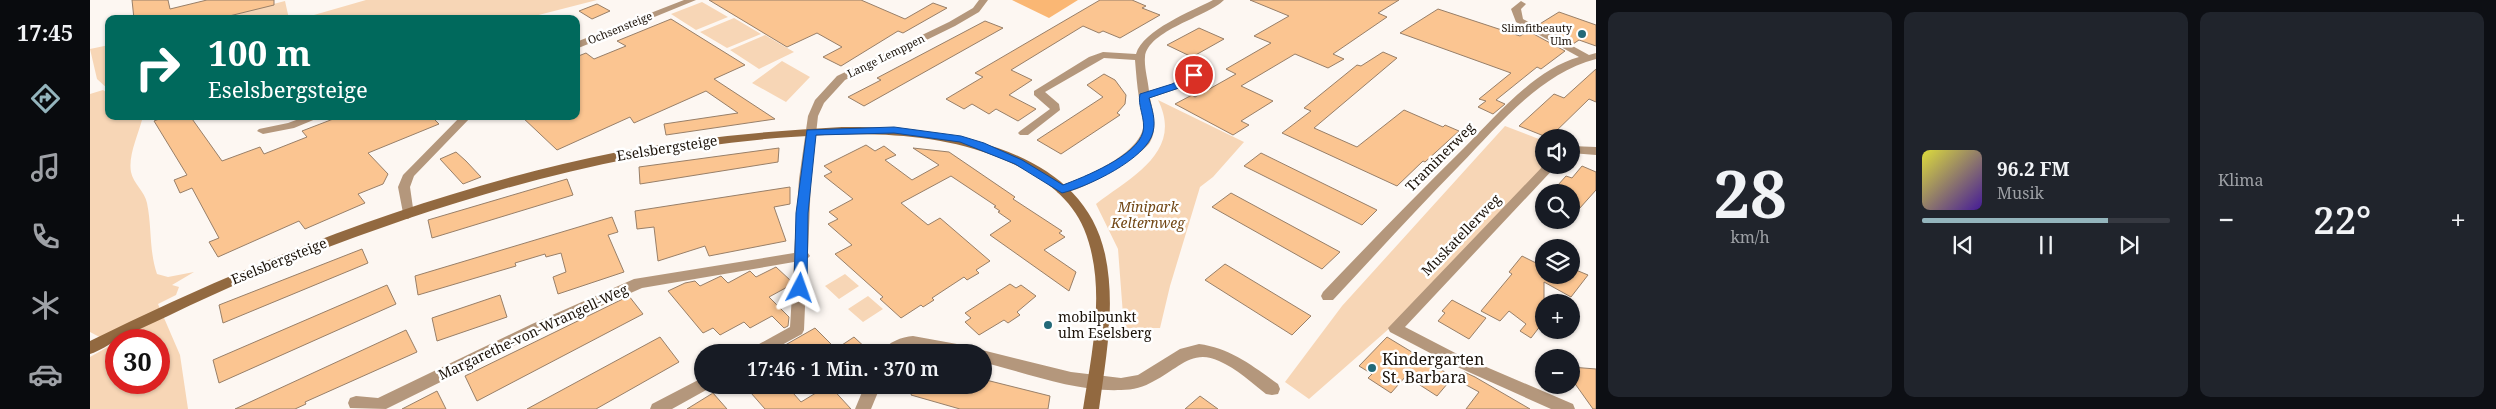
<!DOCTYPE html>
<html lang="de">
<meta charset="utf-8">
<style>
:root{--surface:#171b24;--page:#20242c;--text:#f1f3f6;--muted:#9ea1a6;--line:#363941;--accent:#94b5bd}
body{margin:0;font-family:"Noto Serif",serif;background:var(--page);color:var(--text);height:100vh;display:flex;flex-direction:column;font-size:19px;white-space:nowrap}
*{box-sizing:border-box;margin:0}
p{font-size:16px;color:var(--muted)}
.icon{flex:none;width:28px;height:28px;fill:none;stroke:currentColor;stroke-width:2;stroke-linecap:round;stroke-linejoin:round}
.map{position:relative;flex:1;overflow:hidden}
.sheet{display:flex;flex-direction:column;gap:12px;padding:12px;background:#0d0f14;width:900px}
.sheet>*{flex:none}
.hud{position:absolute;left:15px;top:15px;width:475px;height:105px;border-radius:10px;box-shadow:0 1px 4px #0004;background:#00695c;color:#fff;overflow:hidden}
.fabs{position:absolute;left:1445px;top:129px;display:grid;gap:10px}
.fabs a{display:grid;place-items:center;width:45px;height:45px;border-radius:50%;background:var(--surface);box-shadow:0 1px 4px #0004;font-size:25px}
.speed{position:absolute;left:15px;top:329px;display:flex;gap:10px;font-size:25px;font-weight:700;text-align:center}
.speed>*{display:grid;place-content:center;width:65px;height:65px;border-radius:50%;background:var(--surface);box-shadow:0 1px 4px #0004;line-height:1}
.speed .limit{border:8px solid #d22;background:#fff;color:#111}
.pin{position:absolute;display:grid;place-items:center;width:42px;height:42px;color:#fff;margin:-21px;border:2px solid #fff;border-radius:50%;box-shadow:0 1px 5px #0007}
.me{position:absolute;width:55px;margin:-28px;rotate:4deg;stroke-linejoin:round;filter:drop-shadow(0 0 4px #0008)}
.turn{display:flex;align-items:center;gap:18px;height:105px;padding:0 20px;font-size:22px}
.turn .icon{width:65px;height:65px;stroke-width:2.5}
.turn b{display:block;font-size:35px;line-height:42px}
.big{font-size:38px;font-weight:600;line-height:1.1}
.sheet .tile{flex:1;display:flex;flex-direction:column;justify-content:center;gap:8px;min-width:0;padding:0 18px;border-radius:10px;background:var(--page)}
.sheet .dial{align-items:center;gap:0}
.dial b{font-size:65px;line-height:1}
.song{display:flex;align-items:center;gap:15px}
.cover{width:60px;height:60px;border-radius:8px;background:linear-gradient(135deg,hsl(60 70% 55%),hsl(260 70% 35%))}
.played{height:5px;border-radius:2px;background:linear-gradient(90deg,var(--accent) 75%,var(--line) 75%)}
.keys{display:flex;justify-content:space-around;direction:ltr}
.heat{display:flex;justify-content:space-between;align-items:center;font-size:28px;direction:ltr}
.sheet .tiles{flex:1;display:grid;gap:12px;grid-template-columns:repeat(3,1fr)}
.trip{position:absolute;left:604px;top:344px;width:298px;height:50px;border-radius:25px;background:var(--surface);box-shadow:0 1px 4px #0004;font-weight:600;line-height:50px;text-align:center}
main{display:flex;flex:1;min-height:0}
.dock{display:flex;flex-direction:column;width:90px;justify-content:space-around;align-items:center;background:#090b0e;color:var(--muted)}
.dock .icon{width:35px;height:35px}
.dock .current{color:var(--accent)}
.dock b{font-size:22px;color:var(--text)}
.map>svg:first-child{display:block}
</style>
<main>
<nav class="dock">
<b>17:45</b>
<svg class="icon current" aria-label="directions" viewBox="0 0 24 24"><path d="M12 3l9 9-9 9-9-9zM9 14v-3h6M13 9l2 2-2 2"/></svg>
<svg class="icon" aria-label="music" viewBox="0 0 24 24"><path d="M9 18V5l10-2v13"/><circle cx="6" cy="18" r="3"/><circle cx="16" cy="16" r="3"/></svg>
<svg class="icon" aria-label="phone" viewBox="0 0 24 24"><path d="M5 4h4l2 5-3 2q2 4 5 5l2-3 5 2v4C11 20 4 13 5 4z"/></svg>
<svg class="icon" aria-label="climate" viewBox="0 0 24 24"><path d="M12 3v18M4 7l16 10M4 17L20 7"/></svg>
<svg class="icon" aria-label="car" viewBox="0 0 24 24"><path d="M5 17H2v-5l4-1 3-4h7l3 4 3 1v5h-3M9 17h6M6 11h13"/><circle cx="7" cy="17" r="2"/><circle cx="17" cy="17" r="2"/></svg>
</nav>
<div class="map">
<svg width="1506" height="409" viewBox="0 0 1506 409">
<rect width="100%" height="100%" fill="#fdf7f2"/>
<!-- green -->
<path fill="#f7d6b6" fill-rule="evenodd" d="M276 0H507L433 19H218L217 17Z
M195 1 199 19H126Z
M612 2 638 17 606 30 581 14Z
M644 18 671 34 637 48 610 32Z
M675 35 704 52 669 69 640 50Z
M19 45V90L7 79 0 49Z
M692 61 720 77 696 102 662 83Z
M13 90 19 94V116L55 118 52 120C48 135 38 156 41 172 43 183 55 192 57 203 62 227 59 251 67 274L78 277 104 272 82 285 89 287 86 295 68 304 90 355 98 409H0V357L23 344 0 332V94ZM26 340H69V382H26Z
M1068 100 1154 142 1123 177 1110 187 1080 286 1070 328H1034L1028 249 1006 204C1041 177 1094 152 1068 100Z
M1415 126 1454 141V165H1457L1301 327 1219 399 1195 382 1252 306Z
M755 274 769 286 749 299 735 286Z
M778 296 793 309 773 322 758 309Z"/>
<!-- forest -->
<path fill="#fab774" d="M922 0H988L959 18Z"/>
<!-- building -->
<path fill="#fbc591" stroke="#987f68" d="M42 0H78L80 9 117 0H184V5L127 19H44Z
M619 0H771L815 19 843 3 857 8 813 33 808 31 751 66 733 57 752 47 727 33 697 47Z
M1010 0H1042L1056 6 1052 8 1070 15 1030 38 1013 31 1009 33 993 26 921 70 942 80 919 95 946 109 928 121 906 109 899 114 882 104 874 109 856 99 893 77 885 73Z
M1160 0H1309L1288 13 1297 17 1243 54 1254 59 1238 68 1205 54 1151 86 1183 101 1151 121 1159 125 1143 135 1085 104 1102 95 1105 97 1146 74 1136 69 1181 43 1164 36 1199 16Z
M507 4 520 11 502 19 489 11Z
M1348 9 1430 36 1438 31 1475 51 1451 69 1447 67 1406 100 1415 104 1403 114 1388 107 1396 101 1389 99 1421 73 1310 33Z
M1469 12 1506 25V46L1489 40 1483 44 1448 25Z
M581 19 655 65 624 79 685 119 576 135 574 124 648 113 616 91 544 123 540 117 467 150 431 116H486V57L496 53 504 59 536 46 527 41Z
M895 21 913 28 774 106 758 97 791 80 787 78Z
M1109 28 1134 39 1102 57 1077 45Z
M1293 52 1307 58 1224 128 1267 147 1314 110 1353 127 1355 125 1369 131 1335 162 1333 161 1307 186 1192 133 1221 111 1214 108 1267 65 1271 66Z
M1506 69V102L1499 99 1459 138 1429 126 1464 94 1474 98Z
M1014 74 1025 80 1036 95 1035 104 1027 113 1030 115 971 154 947 140 1013 97 997 85Z
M77 116H100L132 161 170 147 174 154 217 137 212 131 251 116H341L349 124 278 153 298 174 293 184 268 194 275 203 215 229 209 221 128 257 119 242 129 238 102 188 90 193 84 180 97 175 64 121Z
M776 145 785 151 794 146 806 155 795 160 822 180 849 165 823 148 859 152 925 197 923 199 972 231 969 233 975 237 954 250 986 272 979 291 900 235 921 221 908 212 910 211 904 207 906 206 861 176 811 203 838 225 850 218 900 261 886 270 889 273 877 280 874 277 842 298 844 300 833 307 831 305 811 318 790 299 793 297 745 254 762 245 738 224 748 219 739 212 763 199 734 176 742 172 734 166Z
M689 148 688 162 550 184 549 167Z
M366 152 376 161 391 177 373 184 350 159Z
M1171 153 1287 210 1272 225 1154 166Z
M1492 166 1506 172V190L1481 218V191L1468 185 1476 176 1482 178Z
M477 179 483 195 342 238 338 220Z
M700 187V204L684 207 696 241 619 256 615 246 568 261 564 227 547 229 545 211Z
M1141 193 1250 252 1232 269 1122 207Z
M522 217 528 232 518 235 534 272 468 294 463 277 476 272 471 253 456 257 455 254 425 263 426 266 328 295 325 276Z
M272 249 278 263 133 323 129 305Z
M1432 256 1454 267V275H1481V268L1498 275 1481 297 1454 282V321L1441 338 1430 331 1436 324 1419 311 1410 321 1391 311 1422 274 1419 272Z
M1135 264 1221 316 1202 335 1115 280Z
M686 267 701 281V285L679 297 699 317 698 326 694 328 682 316 660 328 654 322 630 335 623 328 613 333 578 291 595 283 605 281 610 286 631 276 638 283 660 271 666 277Z
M920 284 926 288 931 285 946 296 927 312 930 315 918 323 914 320 889 335 875 322 881 318 875 313Z
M297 285 306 304 129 383 123 360Z
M410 295 417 317 347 341 342 318Z
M539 296 553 314 387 401 375 376Z
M1362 300 1396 318 1379 339 1348 321 1355 313 1352 311Z
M725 328 746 349 764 337 780 352H683Z
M316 330 327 352 215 402 216 404 205 409H145Z
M570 337 589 362 506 409H437Z
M1297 337 1363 377 1347 396 1316 376 1301 393 1278 378 1282 374 1269 366Z
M1481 367 1506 369V409H1503L1481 378Z
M1374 372 1385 377 1440 409H1376L1389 392 1369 381Z
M892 379 960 396 958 409H870L821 395 824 385H892Z
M654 385H696L711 402 739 385 761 409H675Z
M347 391 356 409H312Z
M623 393 637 409H597Z
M1110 396 1128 409H1095Z"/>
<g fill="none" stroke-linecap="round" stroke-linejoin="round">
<!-- street -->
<path fill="#b4977c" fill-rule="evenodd" d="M594 0H606L486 49V42Z
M889 0H898L889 12 865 26 755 80 734 103 728 116 721 179 718 253 720 256 717 259 714 330 712 334 679 352H659L662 348 700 327 704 262 552 288 452 332 296 409 260 408 258 403 260 398 266 396 288 398 442 324 544 279 704 253 709 179 718 116 725 100 747 76 859 22 883 8Z
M1123 0H1134C1117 17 1058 30 1055 57 1054 67 1058 80 1059 91L1082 84 1112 65H1120V69L1090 88 1060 98C1063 112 1068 128 1060 142 1051 157 984 197 968 193L966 190 968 187C994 177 1055 154 1054 121 1054 113 1051 105 1049 98 1047 86 1046 72 1045 60L1014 58 955 92 969 104 970 110 938 135H930L928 133 930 131 960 109 944 95V91L999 57 1013 52 1046 54C1053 30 1102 11 1123 0Z
M1431 1 1436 4 1431 9 1433 19 1499 55 1506 53V59C1449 74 1409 125 1369 166 1326 210 1285 255 1243 300H1233L1231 296 1233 292C1279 244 1326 195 1374 148 1405 117 1445 69 1489 57L1426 22 1421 9Z
M217 116H233L204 128 173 134 167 131 169 129 198 123Z
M371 116H382L324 176 320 187 324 215 318 219 314 218 308 187 313 175Z
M1481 146 1506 147V155L1481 153Z
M1454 165H1467L1315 327 1373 357 1483 404 1485 409H1461L1363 365 1300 332 1298 328Z
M823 336 878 346 883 348 886 352H848L823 348 811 352H793C797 342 812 337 823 336Z
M1109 344C1140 348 1163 366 1188 384L1190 389 1188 394 1182 395 1176 394C1161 382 1147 369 1129 361 1102 348 1087 370 1064 381 1054 387 1043 390 1031 390 985 392 937 373 892 362V352H886L892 350 981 372 1031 378 1048 375 1090 349Z
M612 378V385H619L618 389 582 409H560L562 404Z
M775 385H791L781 409H765Z"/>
<!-- secondary -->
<path fill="#926940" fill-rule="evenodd" d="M752 127C845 126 991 143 1015 254 1026 305 1016 358 1009 409H993C1002 352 1017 285 994 229 979 193 945 173 910 158 843 131 772 132 701 137 529 149 370 196 210 258 165 276 121 295 78 316 61 324 43 332 27 340 19 344 10 351 0 354V341C165 259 347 188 528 152 602 138 677 131 752 127Z"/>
</g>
<!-- route -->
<path fill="#1a73e8" stroke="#114b97" d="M1104 72 1107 73V77L1089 88 1059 98C1062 109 1066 120 1063 132 1057 159 997 187 972 193L925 164 870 142 804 133 726 135 718 213 717 288 710 293 704 288 706 213 717 130 804 127 871 136 894 143 932 160 973 185C994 177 1047 156 1053 132 1056 119 1047 105 1050 94L1082 84Z"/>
<!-- markers -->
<g fill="#236978" stroke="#fff" stroke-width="2">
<circle cx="1492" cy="34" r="5"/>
<circle cx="958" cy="325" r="5"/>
<circle cx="1282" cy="368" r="5"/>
</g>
<g text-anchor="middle" stroke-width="5" stroke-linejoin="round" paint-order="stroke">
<!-- far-street labels -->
<g font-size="11" fill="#1b1209" stroke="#fff">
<text transform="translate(530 28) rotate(-22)" y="4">Ochsensteige</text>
<text transform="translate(796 56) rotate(-26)" y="4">Lange Lemppen</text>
</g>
<!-- far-poi labels -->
<g font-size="11" fill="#1b1209" stroke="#fff" text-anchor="end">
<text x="1482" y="32">Slimfitbeauty<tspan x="1482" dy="13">Ulm</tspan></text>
</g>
<!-- street labels -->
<g font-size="14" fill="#1b1209" stroke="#fff">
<text transform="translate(577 148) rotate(-9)" y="5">Eselsbergsteige</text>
<text transform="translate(1350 157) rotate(-45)" y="5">Traminerweg</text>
<text transform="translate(1371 235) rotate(-46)" y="5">Muskatellerweg</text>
<text transform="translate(189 261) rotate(-22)" y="5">Eselsbergsteige</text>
<text transform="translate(443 332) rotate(-25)" y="5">Margarethe-von-Wrangell-Weg</text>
</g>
<!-- park labels -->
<g font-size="14" font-style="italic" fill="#724715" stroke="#fff">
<text x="1058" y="212">Minipark<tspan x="1058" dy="16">Kelternweg</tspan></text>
</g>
<!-- poi labels -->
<g font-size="14" fill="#1b1209" stroke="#fff" text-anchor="start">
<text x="968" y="322">mobilpunkt<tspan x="968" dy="16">ulm Eselsberg</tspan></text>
</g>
<!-- near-poi labels -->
<g font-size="16" fill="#1b1209" stroke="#fff" text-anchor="start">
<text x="1292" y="365">Kindergarten<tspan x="1292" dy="18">St. Barbara</tspan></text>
</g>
</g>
</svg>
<div class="fabs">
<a><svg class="icon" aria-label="sound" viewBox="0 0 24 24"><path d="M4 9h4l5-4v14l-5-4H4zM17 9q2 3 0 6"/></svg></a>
<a><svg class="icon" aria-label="search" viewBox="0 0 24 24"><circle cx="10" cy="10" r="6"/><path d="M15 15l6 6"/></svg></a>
<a><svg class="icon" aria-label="layers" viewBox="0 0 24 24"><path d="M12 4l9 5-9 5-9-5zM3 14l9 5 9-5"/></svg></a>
<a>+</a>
<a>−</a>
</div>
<div class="speed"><div class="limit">30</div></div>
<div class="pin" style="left:1104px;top:75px;background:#d93025"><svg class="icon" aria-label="arrive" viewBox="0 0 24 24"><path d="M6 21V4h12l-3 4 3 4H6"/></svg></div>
<svg class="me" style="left:710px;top:288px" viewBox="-20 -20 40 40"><path d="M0-17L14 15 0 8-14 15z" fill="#1a73e8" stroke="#fff" stroke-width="4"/></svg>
<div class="trip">17:46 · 1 Min. · 370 m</div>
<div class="hud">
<div class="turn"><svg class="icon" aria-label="right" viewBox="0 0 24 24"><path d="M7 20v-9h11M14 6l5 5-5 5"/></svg><div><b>100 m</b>Eselsbergsteige</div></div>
</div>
</div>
<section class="sheet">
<div class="tiles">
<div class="tile dial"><b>28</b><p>km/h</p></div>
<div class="tile">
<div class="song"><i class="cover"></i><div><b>96.2 FM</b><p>Musik</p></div></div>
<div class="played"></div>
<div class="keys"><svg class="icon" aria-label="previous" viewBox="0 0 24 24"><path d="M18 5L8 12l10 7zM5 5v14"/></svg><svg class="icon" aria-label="pause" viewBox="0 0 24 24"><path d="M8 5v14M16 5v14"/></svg><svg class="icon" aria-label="next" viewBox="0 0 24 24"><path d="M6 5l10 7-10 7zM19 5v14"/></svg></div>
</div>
<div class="tile"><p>Klima</p>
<div class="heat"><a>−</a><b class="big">22°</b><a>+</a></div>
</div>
</div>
</section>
</main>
